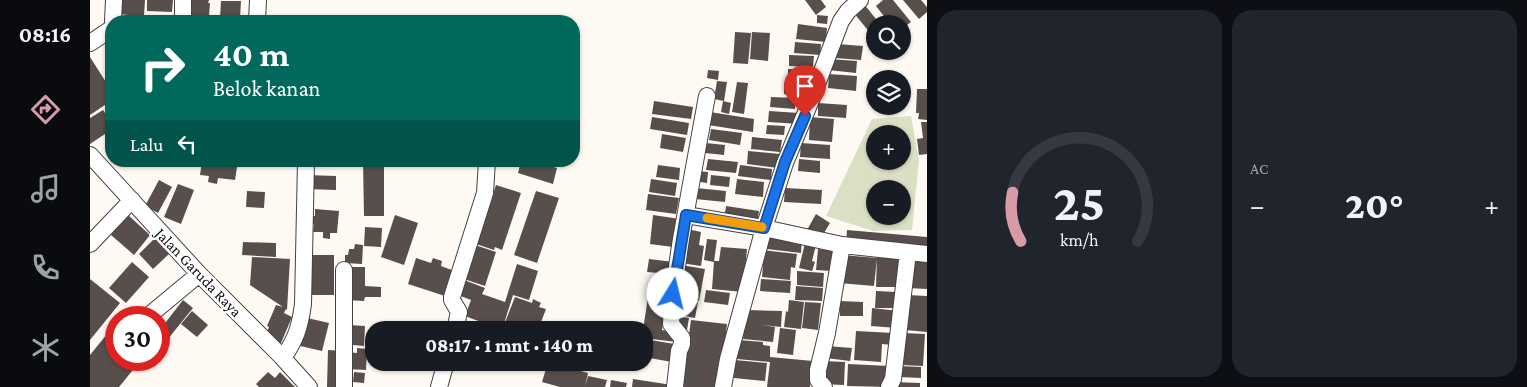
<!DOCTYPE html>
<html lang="id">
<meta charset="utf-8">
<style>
:root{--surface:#171b24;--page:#20242c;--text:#f1f3f6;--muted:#9ea1a6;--line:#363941;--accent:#d79ba8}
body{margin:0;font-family:"Crimson Pro",serif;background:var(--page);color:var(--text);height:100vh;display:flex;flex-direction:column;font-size:19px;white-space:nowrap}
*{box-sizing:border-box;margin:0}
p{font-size:16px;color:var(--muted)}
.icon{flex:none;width:28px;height:28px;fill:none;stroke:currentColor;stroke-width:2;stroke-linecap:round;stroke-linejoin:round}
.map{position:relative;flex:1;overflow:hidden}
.drawer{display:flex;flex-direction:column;gap:10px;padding:10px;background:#0d0f14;width:600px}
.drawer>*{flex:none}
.hud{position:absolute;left:15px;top:15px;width:475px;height:152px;border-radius:20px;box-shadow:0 1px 4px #0004;background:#00695c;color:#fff;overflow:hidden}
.tools{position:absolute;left:776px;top:15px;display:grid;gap:10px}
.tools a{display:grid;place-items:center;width:45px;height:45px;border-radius:50%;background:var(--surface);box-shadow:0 1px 4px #0004;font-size:25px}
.speed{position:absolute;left:15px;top:306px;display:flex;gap:10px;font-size:25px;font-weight:700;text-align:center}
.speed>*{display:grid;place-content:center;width:65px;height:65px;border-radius:50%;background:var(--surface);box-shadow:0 1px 4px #0004;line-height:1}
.speed .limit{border:8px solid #d22;background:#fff;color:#111}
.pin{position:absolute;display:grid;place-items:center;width:42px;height:42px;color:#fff;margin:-51px -21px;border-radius:50% 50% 50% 0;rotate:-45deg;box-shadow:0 0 5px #0007}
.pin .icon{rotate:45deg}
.me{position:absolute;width:55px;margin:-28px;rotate:9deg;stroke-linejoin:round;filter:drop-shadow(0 0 4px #0008)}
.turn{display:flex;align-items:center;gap:18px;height:105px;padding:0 25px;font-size:22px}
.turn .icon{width:65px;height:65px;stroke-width:2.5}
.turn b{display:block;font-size:35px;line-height:42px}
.then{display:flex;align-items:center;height:48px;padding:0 25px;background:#0003;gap:10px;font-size:19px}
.big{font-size:38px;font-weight:800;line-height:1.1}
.drawer .widget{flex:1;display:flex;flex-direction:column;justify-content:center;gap:8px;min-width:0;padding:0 18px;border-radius:20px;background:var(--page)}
.drawer .dial{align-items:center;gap:0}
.dial svg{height:130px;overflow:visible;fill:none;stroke:var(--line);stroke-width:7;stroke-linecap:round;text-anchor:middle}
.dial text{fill:var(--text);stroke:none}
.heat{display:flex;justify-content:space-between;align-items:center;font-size:28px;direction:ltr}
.drawer .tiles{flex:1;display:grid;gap:10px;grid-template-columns:repeat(2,1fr)}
.trip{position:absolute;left:275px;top:321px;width:288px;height:50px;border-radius:20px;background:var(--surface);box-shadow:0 1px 4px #0004;font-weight:800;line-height:50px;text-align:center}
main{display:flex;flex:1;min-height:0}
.tab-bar{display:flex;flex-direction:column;width:90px;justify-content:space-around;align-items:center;background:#090b0e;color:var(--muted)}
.tab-bar .icon{width:35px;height:35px}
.tab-bar .active{color:var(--accent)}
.tab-bar b{font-size:22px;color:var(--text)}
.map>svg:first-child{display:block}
</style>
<main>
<nav class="tab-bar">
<b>08:16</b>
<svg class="icon active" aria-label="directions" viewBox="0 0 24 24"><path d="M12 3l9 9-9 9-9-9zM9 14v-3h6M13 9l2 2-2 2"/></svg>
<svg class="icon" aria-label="music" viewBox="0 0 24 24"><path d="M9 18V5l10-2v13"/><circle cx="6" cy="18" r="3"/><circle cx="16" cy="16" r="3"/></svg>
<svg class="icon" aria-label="phone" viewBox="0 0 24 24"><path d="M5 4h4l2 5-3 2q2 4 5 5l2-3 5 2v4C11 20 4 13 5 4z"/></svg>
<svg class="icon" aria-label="climate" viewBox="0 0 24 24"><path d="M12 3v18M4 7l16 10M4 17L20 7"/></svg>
</nav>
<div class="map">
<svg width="837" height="387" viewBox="0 0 837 387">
<rect width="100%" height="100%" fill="#fefaf3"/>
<!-- cemetery -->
<path fill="#dbe0c4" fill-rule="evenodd" d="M821 116 829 160 822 230 783 231 736 216 782 119ZM785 134H812V161H785ZM785 189H812V216H785Z"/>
<!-- building -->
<path fill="#584f4c" d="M27 0H55L54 16 26 14Z
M57 0H83L82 12 57 11Z
M100 0H119L118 3H120L119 16H104L126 18V21H100Z
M715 0H731L736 7 726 15Z
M793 0H803L821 22 812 29V24H800L786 6Z
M813 0H831L837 7V12L829 19Z
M131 1H151L150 19 130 18Z
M774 4 790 24H785V31L781 34 763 12Z
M727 15 738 16 737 24 727 23Z
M27 16 52 17V21H27Z
M708 24 737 28 736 42 706 39Z
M645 32 661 33 658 64 643 63Z
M662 32 680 33 678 61 660 59Z
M705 42 731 44 730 55 704 53Z
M747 44 773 46 771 60 745 58Z
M699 55 724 56 723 67 699 66Z
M0 57 21 90V101L0 115Z
M739 59 767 61 766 73 738 70Z
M698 69 722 70V81L698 79Z
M618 70 629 71 628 80 617 78Z
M739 74 767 76 766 91 738 88Z
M627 81 637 82 634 101 624 99Z
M647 82 658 83 654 114 642 112Z
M694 83 718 84 717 96 694 94Z
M827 89H837V120L828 119 829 113H826Z
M681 97 706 98 705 109 680 107Z
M564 101 603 107 601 119 562 114Z
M633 101 641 103 639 114 631 112Z
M728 103 757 105 756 118 728 116Z
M13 110 21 122V130L0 144V118Z
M679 111 709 113V124L678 122Z
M620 112 664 119 663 132 618 125Z
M562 117 599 123 597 135 560 129Z
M720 117 744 119 742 142 719 140Z
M831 122H837V154L829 155 827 139 833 138Z
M677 125 695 126 694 135 676 134Z
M621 129 652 133 650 145 619 140Z
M572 134 596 138 593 152 570 148Z
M662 137 692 140 690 152 661 149Z
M616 143 635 145 634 155 615 153Z
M711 143 740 145V159L710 157Z
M658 151 690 154 688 168 657 164Z
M618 159 648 162 646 173 616 170Z
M709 159 730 161V173L708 171Z
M112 161H148L145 180 128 178 127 184 118 182 119 176 110 175Z
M273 161H294V216H274Z
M431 161H444L467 168 463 184 428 173Z
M568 165 590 168 589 180 566 177Z
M650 165 682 169 681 180 648 176Z
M606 171 618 172 617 183 604 181Z
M216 175 246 176V190L216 189Z
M621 175 640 177 639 187 620 185Z
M561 179 587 183 585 196 559 192Z
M647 179 674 182 673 197 645 194Z
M69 180 82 187 68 213 55 206Z
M88 184 104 190 91 224 74 217Z
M406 185 431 193 412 250 405 247 404 250 386 244Z
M606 188 636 191 635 202 605 199Z
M695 188 732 190 731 204 694 202Z
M157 191 175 192 174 208 156 207Z
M446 191 469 198 447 263 424 255Z
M558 194 589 198 586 214 556 210Z
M636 206 669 211 667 224 634 219Z
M225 209 249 211 247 233H240V239L233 238V232H223L224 224H221V216H225Z
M726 214 740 223 731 238 717 230Z
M38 215 60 235 44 255 21 235Z
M305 215 328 223 314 265 291 257Z
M563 215 590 219 583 247 560 244Z
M275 227 292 228 291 247 274 246Z
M597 229 611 232 609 245 614 246 611 266 591 263Z
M757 230 837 237V251L756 245Z
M679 233 712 237 711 253 677 249Z
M65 238 79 254 63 269 49 254Z
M617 239 627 240 624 262 614 260Z
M153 242 186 243V257L152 255Z
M715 243 726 245 722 261 725 262 722 271 709 268Z
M265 244 273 245 272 264 255 263V255H258L259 249H264Z
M382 244 406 252 395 286 371 278Z
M631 247 657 249 653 292 622 289 624 261H629Z
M728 249 744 251 741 271 726 270Z
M671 250 707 254 705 268 701 267 700 280 672 277 673 265 670 264Z
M222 255H244V295H222Z
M752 255 787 258 784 286 749 283Z
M787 255 812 256 811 287H786Z
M162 257 200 259 197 310 196 309 194 313 202 317 191 343 175 337 179 327 177 326 186 305 193 307 160 285Z
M326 258 341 263 343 258 352 261 351 266 367 272 358 297 318 284Z
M819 258 837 259V289L817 288Z
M559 259 584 262 582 274 557 272Z
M42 262 59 277 36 303 19 288Z
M427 264 448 271 439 300 423 295 412 330 375 316 381 300 368 295 374 280 395 288 392 294 415 302Z
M591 265 615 269 609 301 585 297Z
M257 267H275V286L291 287V297H275L274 301 257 300Z
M707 271 734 273 733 287 707 285Z
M0 279 30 303 0 340Z
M671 279 701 281 700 293 670 291Z
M706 286 733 288 732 301 705 300Z
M616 290 640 293 638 305 614 302Z
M786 291 807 292 806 308H785Z
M817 295 837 296V332L815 330Z
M425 297 442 303 443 299 451 303 449 307 456 309 448 330H412Z
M558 297 576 300 572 330 587 333 586 342 554 338 553 330Z
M586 299 608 302 605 318 584 314Z
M93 300 103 308 69 350V331Z
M699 300 714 302 711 329 694 327 696 311 698 312Z
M750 301 773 302V316H750Z
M715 302 731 303 728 330 712 328Z
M782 308 809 311 807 328 781 326Z
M656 310 692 311 691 327 672 325 685 327 683 342 653 339Z
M102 311 118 325 107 337 91 324Z
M586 316 599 318 597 330 584 328Z
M213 317 239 323 232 351 206 345Z
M601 320 637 324 630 387H586L599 335Z
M259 325 275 326 274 346 263 345V340H258Z
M22 328 26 332V360H51L29 387H0V355Z
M690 328 706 330 703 355 687 353Z
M766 331 804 333 803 345 792 344 791 362 764 360Z
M813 333 835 334 833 366 811 365Z
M554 339 585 344 582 362 554 357Z
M649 340 673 342V345L680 346V357L723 361 720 387H677L680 362 647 359Z
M737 346 762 348 760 361 736 358Z
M267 348 277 349 276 370 257 369 258 352 267 353Z
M238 350 253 351 250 387H237Z
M645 360 677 363 675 381 644 378Z
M732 361 755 362 754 385 731 384Z
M458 362 498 373 495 387H470L452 382Z
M758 364 800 366 799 387 757 386Z
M809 366 831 367V378L809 377Z
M178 372 185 378 190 372 205 387H169L166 384Z
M264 372 275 373 274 383 263 382Z
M498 376 517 380 515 387H495Z
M543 379 582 385 581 387H542Z
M521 380 537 383 536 387H520Z
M803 382 830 383V387H803Z"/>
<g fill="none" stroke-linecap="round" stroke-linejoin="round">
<defs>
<path id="minor" d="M23 21 24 0
M93 21V0
M167 21 168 0
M0 43 21 29
M0 155 109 274 191 356 219 387
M596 215 674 228 752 245 737 333 728 370V380L734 387
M0 244 42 200
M752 245 818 252
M56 318 109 274
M365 330 369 312 362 300V297L395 193 397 161
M193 358C206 339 210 327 213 304L216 161
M254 387V270
M349 387 356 362
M585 387 589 351 592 344V338L581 324 583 294 591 239 617 96
M633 387 638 359 674 228 695 163 721 100 751 21 758 11 770 0
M799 387 803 379 818 252 837 254"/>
</defs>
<!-- minor casing -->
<use href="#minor" stroke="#424242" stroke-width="18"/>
<!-- minor -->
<use href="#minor" stroke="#fff" stroke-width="16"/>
</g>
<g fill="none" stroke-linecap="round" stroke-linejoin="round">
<defs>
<path id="route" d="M583 294 596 215 674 228 695 162 715 116"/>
</defs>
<!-- route casing -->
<use href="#route" stroke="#114b97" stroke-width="12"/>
<!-- route -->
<use href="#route" stroke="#1a73e8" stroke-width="9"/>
<!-- slow -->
<path stroke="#f59e0b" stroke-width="9" d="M617 218 672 227"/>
</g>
<g text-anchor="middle" stroke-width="5" stroke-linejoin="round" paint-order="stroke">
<!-- street labels -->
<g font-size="16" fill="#0f0f0f" stroke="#fff">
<text transform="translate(109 272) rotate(46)" y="6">Jalan Garuda Raya</text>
</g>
</g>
</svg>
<div class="tools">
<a><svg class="icon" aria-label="search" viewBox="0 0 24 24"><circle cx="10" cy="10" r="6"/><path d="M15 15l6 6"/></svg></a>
<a><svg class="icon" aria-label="layers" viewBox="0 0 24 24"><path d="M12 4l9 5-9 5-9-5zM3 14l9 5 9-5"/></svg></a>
<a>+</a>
<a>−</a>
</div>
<div class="speed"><div class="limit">30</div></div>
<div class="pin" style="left:715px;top:116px;background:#d93025"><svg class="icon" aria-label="arrive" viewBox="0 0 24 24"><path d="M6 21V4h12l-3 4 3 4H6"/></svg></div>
<svg class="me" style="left:583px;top:294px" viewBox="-20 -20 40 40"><circle r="19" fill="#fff"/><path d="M0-13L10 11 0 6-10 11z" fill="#1a73e8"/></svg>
<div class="trip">08:17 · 1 mnt · 140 m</div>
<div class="hud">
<div class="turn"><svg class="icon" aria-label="right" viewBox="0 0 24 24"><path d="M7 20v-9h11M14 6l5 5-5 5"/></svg><div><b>40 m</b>Belok kanan</div></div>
<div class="then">Lalu<svg class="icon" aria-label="left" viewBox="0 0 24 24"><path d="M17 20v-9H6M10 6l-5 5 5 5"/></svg></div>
</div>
</div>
<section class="drawer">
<div class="tiles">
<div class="widget dial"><svg viewBox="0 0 100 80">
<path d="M14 69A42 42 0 1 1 86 69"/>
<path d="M14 69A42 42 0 0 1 9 39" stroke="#d79ba8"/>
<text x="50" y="56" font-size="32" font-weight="700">25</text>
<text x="50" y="72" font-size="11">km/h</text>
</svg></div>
<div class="widget"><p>AC</p>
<div class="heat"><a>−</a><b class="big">20°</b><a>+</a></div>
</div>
</div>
</section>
</main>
